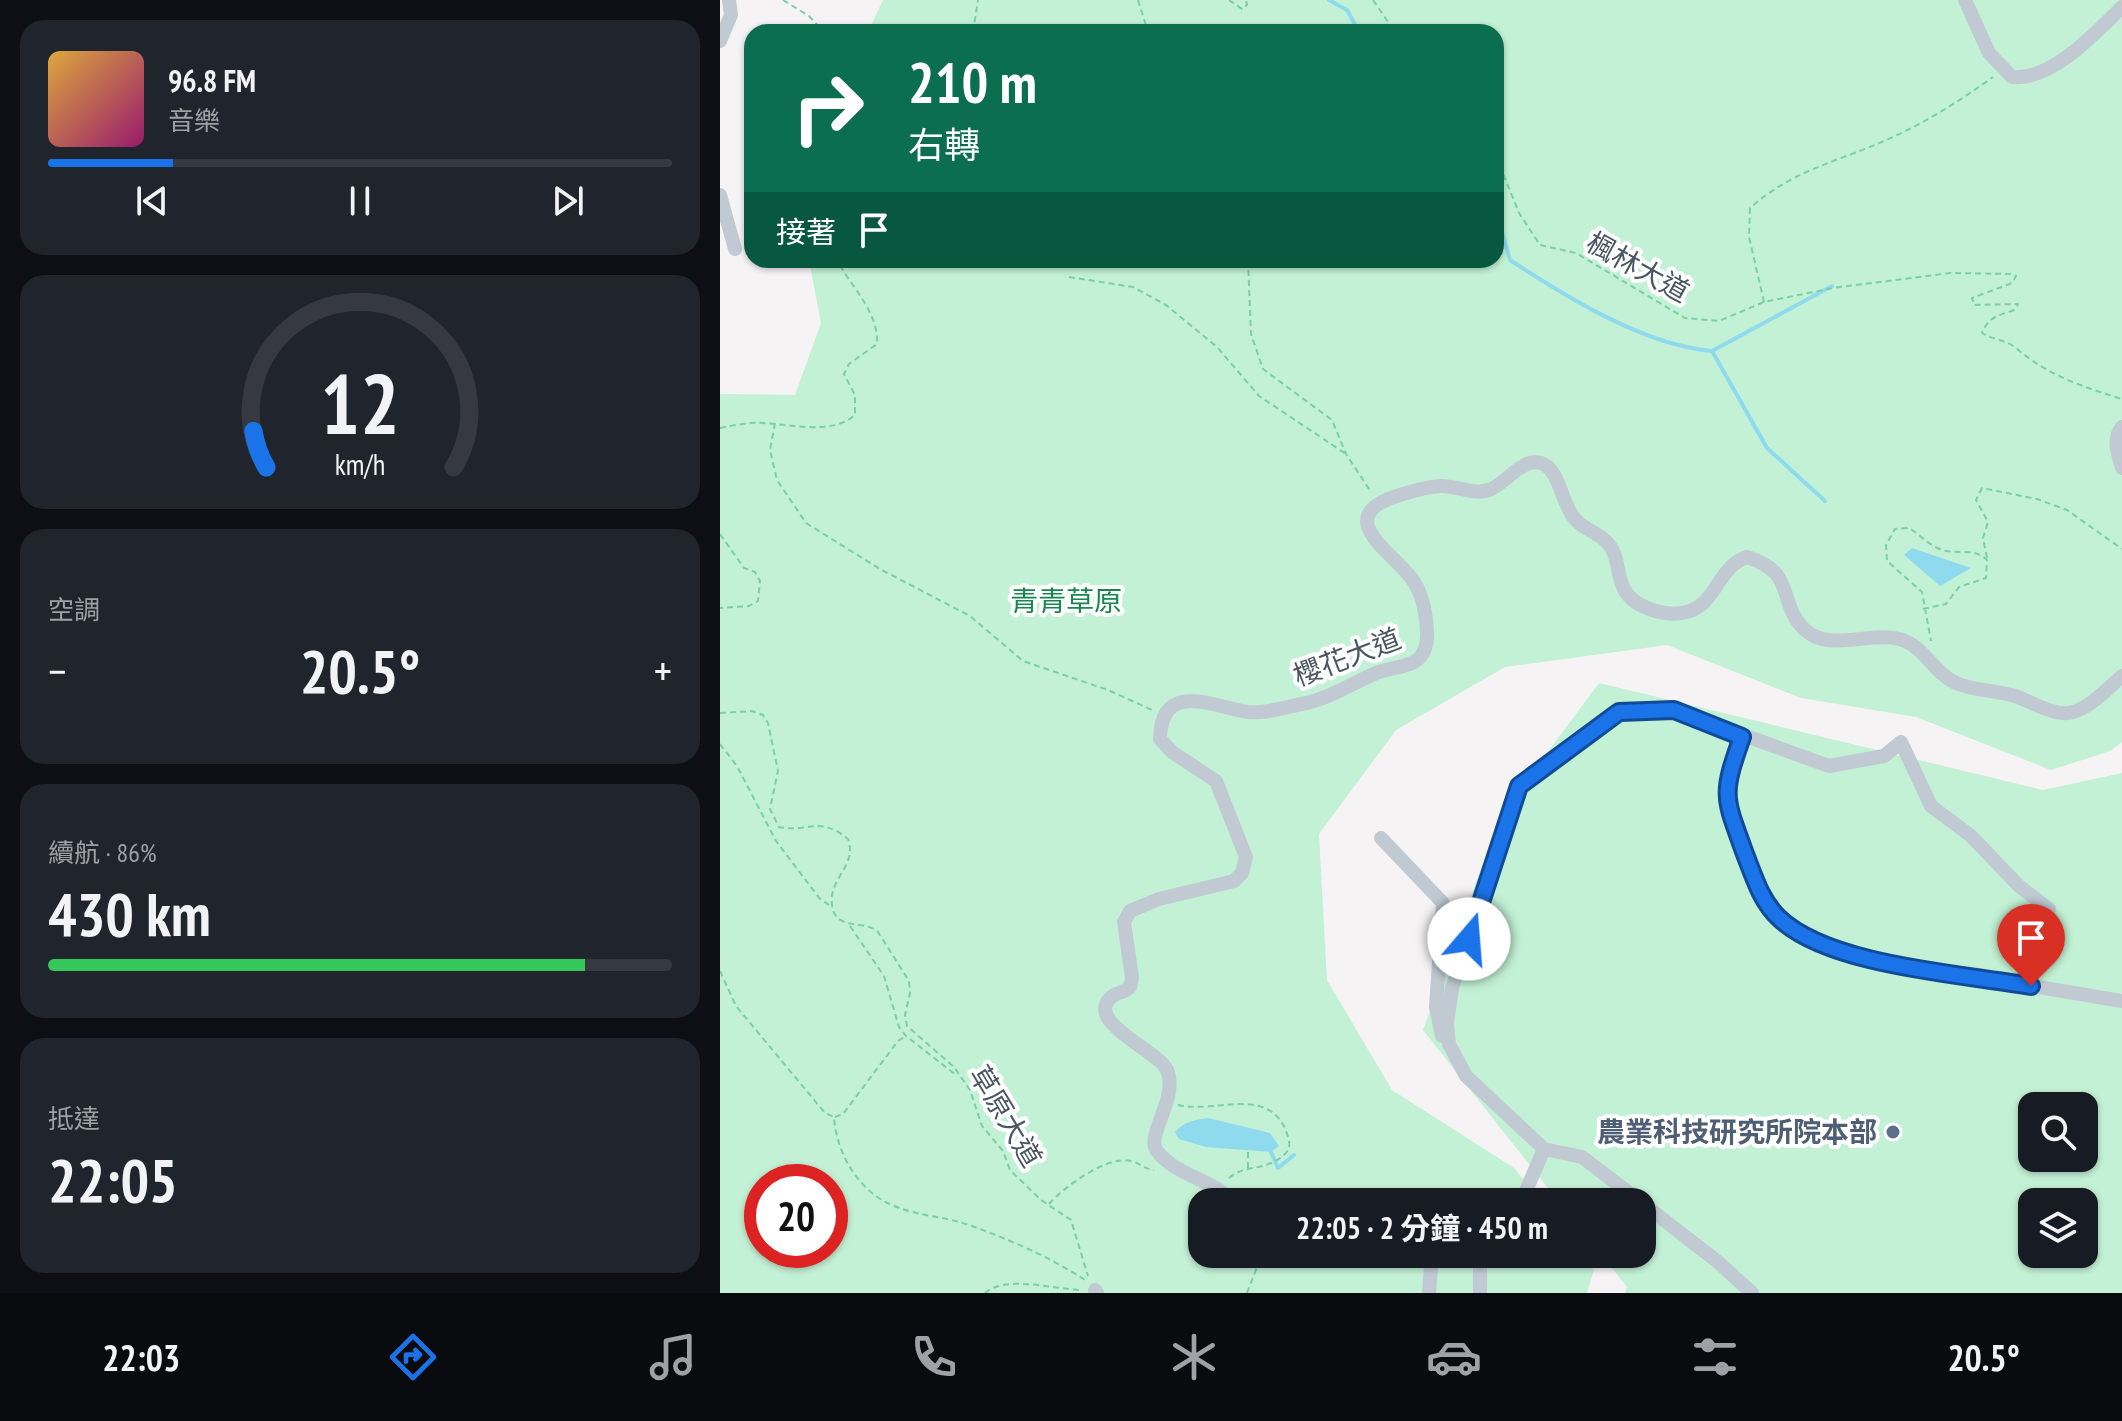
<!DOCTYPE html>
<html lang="zh-TW">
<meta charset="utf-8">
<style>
:root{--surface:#171b24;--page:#20242c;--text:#f1f3f6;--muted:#9ea1a6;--line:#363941;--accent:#1a73e8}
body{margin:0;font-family:"PT Sans Narrow","Noto Sans TC",sans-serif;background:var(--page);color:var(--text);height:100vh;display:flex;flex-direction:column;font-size:30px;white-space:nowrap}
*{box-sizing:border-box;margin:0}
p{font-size:26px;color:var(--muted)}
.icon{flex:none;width:44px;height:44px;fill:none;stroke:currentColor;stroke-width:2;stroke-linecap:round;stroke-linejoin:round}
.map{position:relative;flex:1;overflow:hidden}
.panel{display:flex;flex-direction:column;gap:20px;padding:20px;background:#0d0f14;width:720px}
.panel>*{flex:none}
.top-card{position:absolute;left:24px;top:24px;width:760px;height:244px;border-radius:24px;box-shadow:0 2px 6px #0004;background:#0b6e4f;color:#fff;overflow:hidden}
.buttons{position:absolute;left:1298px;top:1092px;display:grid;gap:16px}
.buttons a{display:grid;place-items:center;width:80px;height:80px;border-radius:16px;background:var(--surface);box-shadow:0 2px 6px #0004;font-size:40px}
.speed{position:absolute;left:24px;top:1164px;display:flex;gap:16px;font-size:40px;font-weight:700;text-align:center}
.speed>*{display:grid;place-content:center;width:104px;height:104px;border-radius:50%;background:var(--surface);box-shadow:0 2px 6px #0004;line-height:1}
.speed .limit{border:12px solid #d22;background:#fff;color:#111}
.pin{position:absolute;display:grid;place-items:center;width:68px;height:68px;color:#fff;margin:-82px -34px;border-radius:50% 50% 50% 0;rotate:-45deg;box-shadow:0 0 8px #0007}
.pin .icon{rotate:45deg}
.me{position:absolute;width:88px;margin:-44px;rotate:18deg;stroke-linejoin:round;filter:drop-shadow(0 0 6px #0008)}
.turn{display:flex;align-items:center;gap:28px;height:168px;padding:0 32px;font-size:36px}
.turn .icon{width:104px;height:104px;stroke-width:2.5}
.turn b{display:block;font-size:56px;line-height:68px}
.then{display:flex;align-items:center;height:76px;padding:0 32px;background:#0003;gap:16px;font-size:30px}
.big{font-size:60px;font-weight:700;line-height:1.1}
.panel .tile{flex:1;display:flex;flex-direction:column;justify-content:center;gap:12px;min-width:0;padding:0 28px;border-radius:24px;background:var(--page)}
.panel .dial{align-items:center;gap:0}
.dial svg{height:208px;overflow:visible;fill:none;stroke:var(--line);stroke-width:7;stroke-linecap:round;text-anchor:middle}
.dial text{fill:var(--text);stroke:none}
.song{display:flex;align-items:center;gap:24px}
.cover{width:96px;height:96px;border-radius:12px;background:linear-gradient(135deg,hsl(40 70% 55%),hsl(320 70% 35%))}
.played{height:8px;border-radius:4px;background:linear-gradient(90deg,var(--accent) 20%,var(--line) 20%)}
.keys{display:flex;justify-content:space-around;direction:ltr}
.heat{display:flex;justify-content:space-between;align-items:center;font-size:44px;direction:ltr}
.charge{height:12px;border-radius:6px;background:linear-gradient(90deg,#34c759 86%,var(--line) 0)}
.trip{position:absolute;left:468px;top:1188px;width:468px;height:80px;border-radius:24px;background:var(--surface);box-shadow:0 2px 6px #0004;font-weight:700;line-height:80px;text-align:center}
.menu{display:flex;height:128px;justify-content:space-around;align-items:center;background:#090b0e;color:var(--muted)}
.menu .icon{width:56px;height:56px}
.menu .on{color:var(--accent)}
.menu b{font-size:36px;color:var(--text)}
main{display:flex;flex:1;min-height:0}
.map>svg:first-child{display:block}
</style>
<main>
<section class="panel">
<div class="tile">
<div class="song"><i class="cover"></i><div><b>96.8 FM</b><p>音樂</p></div></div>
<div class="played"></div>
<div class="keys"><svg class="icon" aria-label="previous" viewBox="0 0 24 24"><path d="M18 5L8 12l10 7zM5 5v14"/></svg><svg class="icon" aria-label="pause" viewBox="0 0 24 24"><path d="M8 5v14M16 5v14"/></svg><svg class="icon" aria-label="next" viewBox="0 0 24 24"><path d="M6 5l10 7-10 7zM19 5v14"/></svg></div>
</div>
<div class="tile dial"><svg viewBox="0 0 100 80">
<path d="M14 69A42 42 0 1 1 86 69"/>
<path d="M14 69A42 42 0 0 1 9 55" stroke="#1a73e8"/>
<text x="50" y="56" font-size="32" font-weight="700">12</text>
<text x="50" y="72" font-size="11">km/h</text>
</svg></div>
<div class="tile"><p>空調</p>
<div class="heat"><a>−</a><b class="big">20.5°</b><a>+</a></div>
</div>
<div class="tile"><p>續航 · 86%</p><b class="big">430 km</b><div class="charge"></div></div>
<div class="tile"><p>抵達</p><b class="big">22:05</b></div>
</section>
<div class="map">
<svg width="1402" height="1293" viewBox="0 0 1402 1293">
<rect width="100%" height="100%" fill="#f5f3f3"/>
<!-- green -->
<path fill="#c3f1d5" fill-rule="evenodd" d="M163 0H1402V742L1390 751 1331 770 1196 717 1081 698 947 645 785 667 676 730 599 834 607 980 672 1090 794 1168 821 1202H482V1254H861L874 1270 867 1293H0V394L75 395 101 323 89 260H776V32H148ZM42 1182H110V1250H42Z
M879 683 1323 790 1402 773V1293H905L907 1287 881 1254H922V1202H839L703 1030 780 816ZM1312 1106H1364V1158H1312ZM1312 1202H1364V1254H1312Z"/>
<!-- water -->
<path fill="#90daee" d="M1192 548 1251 568 1220 586 1184 555Z
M488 1118 550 1133 559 1146 551 1152 486 1147 459 1139 455 1132C465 1121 475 1120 488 1118Z"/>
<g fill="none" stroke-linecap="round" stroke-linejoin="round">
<!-- stream -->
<path stroke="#90daee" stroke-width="4" d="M609 0 627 10 639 32
M776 211 790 260C847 297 923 345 992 351L1047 448 1105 501
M992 351 1112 286
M551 1152 558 1168 574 1155"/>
<!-- path -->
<path stroke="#7ad0a6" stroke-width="2" stroke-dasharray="6 4" stroke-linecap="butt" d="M63 0 89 16 104 32
M418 0 428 32
M509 0 522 9 527 5 526 0
M653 0 675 32
M253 32 258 0
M776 156 799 213 820 245 856 253 965 318 999 321 1044 302 1113 288 1230 273 1292 274 1296 276 1292 283 1252 298 1254 305 1298 304 1294 310C1278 316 1269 316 1262 333 1273 340 1287 340 1296 348 1327 375 1363 387 1402 399
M528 260 531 334 543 369 612 420 626 454 651 492
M349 277 413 287 446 305 497 347 539 396 626 454
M1044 302 1029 237 1030 208C1075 168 1122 161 1173 137 1208 121 1241 100 1273 77
M55 423 50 450 57 480 86 523 160 569 250 616 303 661 388 690 432 710
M0 428C10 426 21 424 31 423 63 421 108 438 135 415V395L124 374 129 364 157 344C159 312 131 287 117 260
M0 534 24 568 35 572 40 581 38 601 29 606 0 608
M1267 558 1263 538 1268 522 1256 500 1262 488 1317 499 1347 510 1402 549
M1203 609 1226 604 1239 587 1266 578 1267 560C1254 547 1238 555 1222 550 1208 545 1201 535 1189 528L1175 529 1166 545 1167 561 1202 592 1211 641
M0 713 32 711 43 715 48 723 58 771 50 809 59 827C90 833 98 815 128 839 138 865 108 879 112 905 115 932 145 919 158 932L189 981 190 993 185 1015 187 1026 234 1067 250 1090 262 1126 283 1151 290 1170 321 1200 351 1220 368 1276
M0 744 17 766 56 841 100 899 111 906
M130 926 164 976 179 1027 186 1036 236 1075
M0 971 16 1006 105 1113 114 1117C116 1152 138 1191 172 1205 196 1216 224 1216 249 1225 288 1239 330 1257 365 1280
M458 1105C494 1114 548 1085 566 1131 569 1139 572 1147 565 1154 546 1172 524 1164 509 1178
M115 1117 123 1114 178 1041 186 1036
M528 1168V1149
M329 1204C344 1187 387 1155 411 1161 420 1163 424 1169 434 1170
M265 1293C285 1275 334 1289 360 1290
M527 1293 542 1254"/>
<!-- minor -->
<path stroke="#c1cad2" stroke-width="14" d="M1245 0 1269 53 1292 77C1332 81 1375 33 1402 7
M0 41 11 15 9 0
M0 195 15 249
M1402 427C1392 439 1398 454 1402 468
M1022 737 1008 777 1006 802 1038 888 1060 920 1129 955 1402 1001
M661 838 723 903 716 1007 722 1036
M513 1202C493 1179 456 1176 437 1151 425 1136 459 1098 447 1070 438 1050 359 1020 394 995 400 992 405 992 410 987L412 978 404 922 410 911 439 899 514 881 522 873 526 857 496 781 452 752 440 739C441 679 494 707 528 712 546 714 565 707 582 704 608 699 629 685 654 674 666 668 683 668 694 662 705 656 708 642 707 631 706 613 703 594 692 579 670 550 610 516 680 495 693 491 709 486 722 486 737 486 754 495 769 490 786 484 802 457 821 463 840 469 842 506 855 519 865 531 884 534 892 549 899 561 897 576 904 589 913 607 943 616 962 613 997 608 996 567 1027 557 1077 572 1057 602 1084 629 1108 653 1150 631 1179 639 1204 645 1213 673 1236 683 1253 691 1276 690 1295 696 1310 701 1337 718 1353 712 1371 707 1388 688 1402 676
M791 1202 805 1193 824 1149
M921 1202 862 1157 824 1149 746 1076 729 1044 727 1023 732 988 799 786 899 712 954 710 1109 766 1164 756 1181 742 1211 806 1251 836 1299 886 1329 909
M922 1203 998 1262 1032 1293
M375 1290 377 1293
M709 1293 712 1254
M760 1293V1254"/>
</g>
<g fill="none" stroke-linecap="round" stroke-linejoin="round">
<defs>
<path id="route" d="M749 939 799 786 899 712 954 710 1022 737C1001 796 1004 796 1025 854 1034 877 1041 901 1059 918 1109 966 1243 974 1311 986"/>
</defs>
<!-- route casing -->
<use href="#route" stroke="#114b97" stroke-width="20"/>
<!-- route -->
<use href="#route" stroke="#1a73e8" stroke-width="14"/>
</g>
<!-- markers -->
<circle fill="#5c6f8a" stroke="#fff" stroke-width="3" cx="1173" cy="1132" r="8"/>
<g text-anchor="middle" stroke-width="8" stroke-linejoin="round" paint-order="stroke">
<!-- street labels -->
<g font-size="28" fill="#4a5661" stroke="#fff">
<text transform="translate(918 267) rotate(29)" y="10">楓林大道</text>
<text transform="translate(627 657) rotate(-21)" y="10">櫻花大道</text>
<text transform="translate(286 1116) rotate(59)" y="10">草原大道</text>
</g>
<!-- park labels -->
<g font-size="28" fill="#17864f" stroke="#fff">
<text x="346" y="611">青青草原</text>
</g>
<!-- service labels -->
<g font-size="28" font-weight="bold" fill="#4e5e75" stroke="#fff" text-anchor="end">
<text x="1157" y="1142">農業科技研究所院本部</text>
</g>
</g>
</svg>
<div class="buttons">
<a><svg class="icon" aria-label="search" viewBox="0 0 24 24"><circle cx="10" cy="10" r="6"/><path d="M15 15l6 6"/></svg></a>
<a><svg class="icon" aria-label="layers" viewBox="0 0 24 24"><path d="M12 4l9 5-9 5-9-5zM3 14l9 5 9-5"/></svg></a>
</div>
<div class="speed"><div class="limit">20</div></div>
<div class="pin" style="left:1311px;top:986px;background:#d93025"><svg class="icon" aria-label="arrive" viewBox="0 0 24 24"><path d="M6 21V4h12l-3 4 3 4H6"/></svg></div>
<svg class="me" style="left:749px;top:939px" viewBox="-20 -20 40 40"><circle r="19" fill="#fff"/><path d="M0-13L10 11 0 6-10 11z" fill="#1a73e8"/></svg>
<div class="trip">22:05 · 2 分鐘 · 450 m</div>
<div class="top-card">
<div class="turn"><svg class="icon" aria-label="right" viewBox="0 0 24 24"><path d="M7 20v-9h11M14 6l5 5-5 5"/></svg><div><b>210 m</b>右轉</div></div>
<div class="then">接著<svg class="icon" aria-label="arrive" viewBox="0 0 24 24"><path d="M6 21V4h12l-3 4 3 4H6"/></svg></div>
</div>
</div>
</main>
<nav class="menu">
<b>22:03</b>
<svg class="icon on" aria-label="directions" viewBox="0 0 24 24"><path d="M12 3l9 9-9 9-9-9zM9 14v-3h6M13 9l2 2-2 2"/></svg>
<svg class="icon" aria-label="music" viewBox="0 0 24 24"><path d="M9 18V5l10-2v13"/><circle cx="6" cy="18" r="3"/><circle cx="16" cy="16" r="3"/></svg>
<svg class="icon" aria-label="phone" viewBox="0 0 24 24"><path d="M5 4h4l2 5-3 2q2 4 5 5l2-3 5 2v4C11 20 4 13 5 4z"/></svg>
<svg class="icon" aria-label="climate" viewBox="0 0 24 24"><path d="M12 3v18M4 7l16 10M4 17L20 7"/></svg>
<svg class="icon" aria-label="car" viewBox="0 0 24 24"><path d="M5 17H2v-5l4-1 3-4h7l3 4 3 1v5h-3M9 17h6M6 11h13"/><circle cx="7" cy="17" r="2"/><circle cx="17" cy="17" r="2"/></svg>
<svg class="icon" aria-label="filters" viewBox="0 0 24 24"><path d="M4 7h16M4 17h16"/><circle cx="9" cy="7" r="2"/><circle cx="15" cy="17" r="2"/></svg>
<b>20.5°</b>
</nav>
